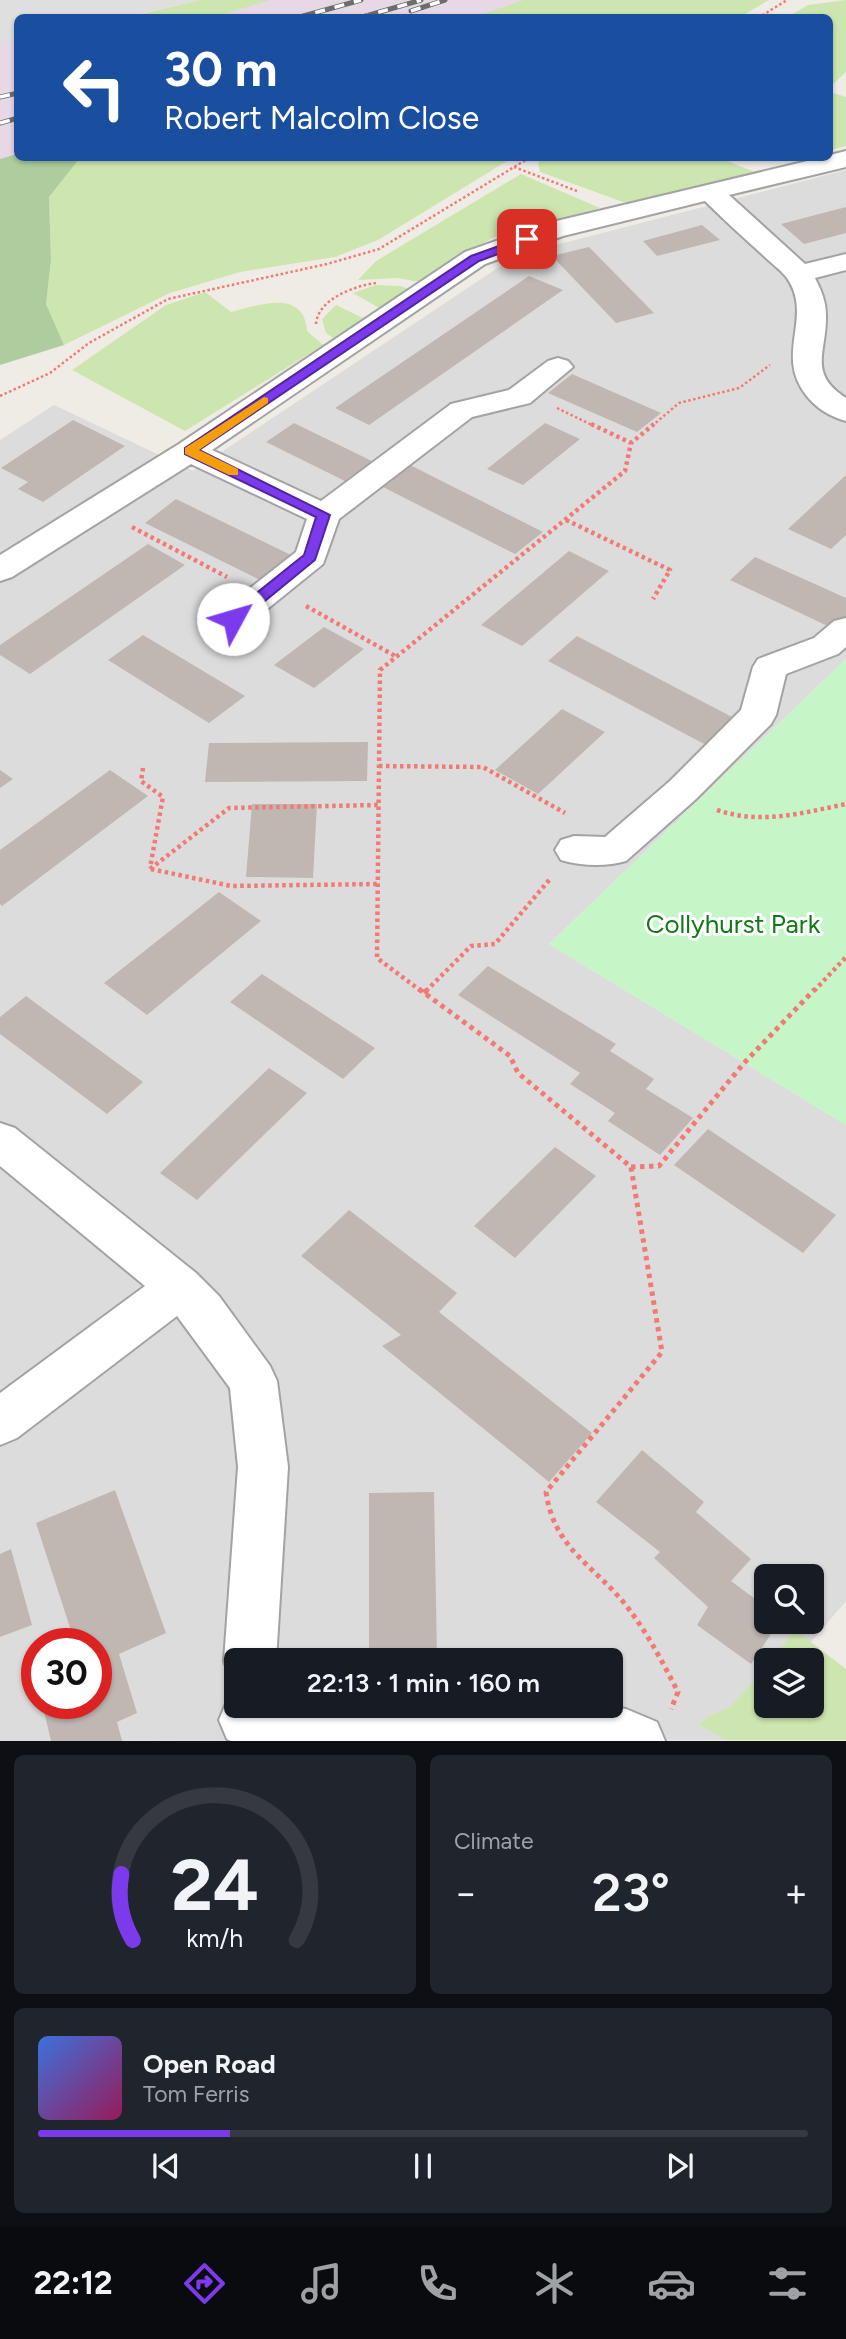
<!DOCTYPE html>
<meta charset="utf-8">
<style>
:root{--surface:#171b24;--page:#20242c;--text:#f1f3f6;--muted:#9ea1a6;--line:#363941;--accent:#7c3aed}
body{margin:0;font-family:Figtree,sans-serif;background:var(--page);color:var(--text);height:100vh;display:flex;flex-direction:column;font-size:26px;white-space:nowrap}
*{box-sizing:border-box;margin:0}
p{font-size:23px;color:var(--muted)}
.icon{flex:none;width:38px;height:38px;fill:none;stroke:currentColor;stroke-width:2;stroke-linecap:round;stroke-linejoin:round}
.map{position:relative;height:1741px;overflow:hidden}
.sheet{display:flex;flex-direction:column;gap:14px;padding:14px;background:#0d0f14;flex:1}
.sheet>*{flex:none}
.top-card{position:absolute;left:14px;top:14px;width:819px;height:147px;border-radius:10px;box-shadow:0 2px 5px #0004;background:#1a4fa0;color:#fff;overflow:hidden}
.tools{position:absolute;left:754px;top:1564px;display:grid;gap:14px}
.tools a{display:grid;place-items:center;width:70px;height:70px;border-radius:10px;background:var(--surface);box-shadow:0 2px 5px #0004;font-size:35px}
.speed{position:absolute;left:21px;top:1628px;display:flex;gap:14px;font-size:35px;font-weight:700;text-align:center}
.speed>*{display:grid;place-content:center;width:91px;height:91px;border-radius:50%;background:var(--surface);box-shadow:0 2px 5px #0004;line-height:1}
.speed .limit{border:10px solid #d22;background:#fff;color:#111}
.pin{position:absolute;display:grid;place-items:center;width:60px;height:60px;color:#fff;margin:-30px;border-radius:14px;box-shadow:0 4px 10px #0006}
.me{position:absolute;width:77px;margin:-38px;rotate:51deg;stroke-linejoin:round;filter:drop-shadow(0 0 5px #0008)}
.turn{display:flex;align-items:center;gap:24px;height:147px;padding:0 35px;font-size:32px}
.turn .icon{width:91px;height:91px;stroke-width:2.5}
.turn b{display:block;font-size:49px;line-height:60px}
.big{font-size:52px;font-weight:600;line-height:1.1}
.sheet .widget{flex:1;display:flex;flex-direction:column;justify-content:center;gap:10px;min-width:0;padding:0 24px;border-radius:10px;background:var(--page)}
.sheet .dial{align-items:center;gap:0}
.dial svg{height:182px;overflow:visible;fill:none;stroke:var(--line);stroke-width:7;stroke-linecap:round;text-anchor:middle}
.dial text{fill:var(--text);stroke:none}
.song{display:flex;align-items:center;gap:21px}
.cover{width:84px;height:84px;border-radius:10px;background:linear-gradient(135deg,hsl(220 70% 55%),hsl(330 70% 35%))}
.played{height:7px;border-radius:4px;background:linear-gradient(90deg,var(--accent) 25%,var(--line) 25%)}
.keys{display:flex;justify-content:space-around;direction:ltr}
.heat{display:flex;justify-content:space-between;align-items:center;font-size:38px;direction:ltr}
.sheet .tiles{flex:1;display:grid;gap:14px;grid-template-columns:1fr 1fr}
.widget:last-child{grid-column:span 2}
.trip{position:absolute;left:224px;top:1648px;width:399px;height:70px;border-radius:10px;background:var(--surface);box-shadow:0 2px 5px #0004;font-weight:600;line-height:70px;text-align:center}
.dock{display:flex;height:112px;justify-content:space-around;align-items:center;background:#090b0e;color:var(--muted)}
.dock .icon{width:49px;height:49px}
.dock .current{color:var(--accent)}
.dock b{font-size:32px;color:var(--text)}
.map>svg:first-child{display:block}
</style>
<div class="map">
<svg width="846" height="1741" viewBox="0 0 846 1741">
<rect width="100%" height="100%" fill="#efece6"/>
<!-- residential -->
<path fill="#dddcdc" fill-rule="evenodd" d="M846 170V659L549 944 846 1125V1601L795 1661H766V1697L732 1740 0 1741V440L54 405 193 471 517 255ZM766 1577H812V1622H766ZM37 1643H96V1703H37ZM236 1661H611V1706H236Z"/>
<!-- industrial -->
<path fill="#e8d8e6" d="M0 0H200L124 17 18 18V158L0 166Z
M239 0H580L532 17 185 18Z"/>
<!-- grass -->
<path fill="#cde6af" d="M200 0H270L215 17 124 18Z
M524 0H769L740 17H473Z
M846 0V72L830 87V18L787 17 808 5Z
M830 92 846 97V146L830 150Z
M80 158H512L378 240 335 257 240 272 170 293 64 345 46 304 51 260 49 197Z
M546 158H720L755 172 626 203 540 172 538 162Z
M521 174 600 208 492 238 419 282 398 278 358 280 376 261Z
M376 285 401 286 410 290 379 308 353 293Z
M205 292 231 312C259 305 304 288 307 331L323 345 185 431 72 370 166 305Z
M336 305 365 319 333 338 326 333 322 319Z
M794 1629 846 1669V1740H725L699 1724 709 1716 730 1707 766 1668V1706H812V1661H773Z"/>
<!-- forest -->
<path fill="#aecc9d" d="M17 154 18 158H80L49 197 51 260 46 304 64 345 0 365V159Z"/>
<!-- park -->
<path fill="#c6f6c7" d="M846 659V1125L549 944Z"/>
<!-- parking -->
<path fill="#dfdfdf" d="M0 0H200L124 17 18 18 17 39 0 41Z"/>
<!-- building -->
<path fill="#c0b7b3" d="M846 207V233L804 244 781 224Z
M702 225 720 240 657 256 643 241Z
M589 247 654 313 616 323 552 256Z
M529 276 563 290 369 425 335 408Z
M572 374 661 413 637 432 548 393Z
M73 420 125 446 43 502 18 489 28 482 1 468Z
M294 423 378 464 351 484 266 442Z
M545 423 580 439 523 485 487 469Z
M408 464 543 532 515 554 379 485Z
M846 475V535L831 549 788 529Z
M176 499 291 555 260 580 145 523Z
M148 544 185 565 30 674 0 655V645Z
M569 551 609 571 522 646 481 625Z
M755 557 846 598V617L834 629 730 580Z
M324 627 364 649 314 688 274 665Z
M143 635 245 696 209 723 108 660Z
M577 636 734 718 706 745 548 661Z
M562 709 605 732 538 794 495 770Z
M368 742 367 781 205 782 209 743Z
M0 770 13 779 0 788Z
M110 770 148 796 2 906 0 904V850Z
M252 804H317L313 878 246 877Z
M219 892 261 921 147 1015 104 983Z
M488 966 616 1044 610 1051 654 1079 646 1089 693 1118 660 1155 608 1121 615 1113 570 1084 580 1073 458 995Z
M262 974 375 1048 343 1079 230 1002Z
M26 996 143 1082 107 1114 0 1034V1017Z
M269 1068 307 1093 197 1200 160 1173Z
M708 1129 836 1215 803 1253 674 1165Z
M555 1147 596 1176 515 1258 474 1226Z
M349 1210 457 1293 439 1312 592 1433 549 1482 382 1346 401 1335 301 1256Z
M642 1450 704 1502 696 1512 751 1559 731 1581 766 1607V1622H779L751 1664 697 1625 708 1607 654 1558 660 1552 596 1502Z
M115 1490 166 1633 119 1654 137 1713 117 1722 122 1741H51L42 1703H96V1643H75L36 1523Z
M434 1492 437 1656 369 1657V1493Z
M11 1549 32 1625 0 1637V1554Z"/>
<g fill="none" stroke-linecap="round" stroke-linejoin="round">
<defs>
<path id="minor" d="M846 151V167L729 195 805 264 846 254V270L815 278C821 290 826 301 826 315 827 352 807 373 846 398V421C831 417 816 408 806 395 774 354 814 317 787 278 781 270 771 263 764 256 744 238 724 220 705 201L563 236 485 264 212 450 321 501 451 404 509 390 548 361 558 358 568 361 573 367 530 403 472 417 339 519 323 564 245 627 233 630 221 627 216 619 221 611 296 552 307 519 191 464 12 577 0 581V555L179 444 465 252 544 224 820 158H830V155Z
M846 618V647L838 654 786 674 776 715 771 724 696 799 626 861C606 867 581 866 561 860L555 850 561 840 574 836 605 837 670 781 741 710 753 667 758 659 814 638 834 621Z
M0 1123 15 1128 196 1273 219 1296 270 1366 277 1381 288 1467 276 1661H236V1682L231 1680 224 1661 238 1467 230 1388 177 1316 17 1438 0 1445V1393L145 1286 0 1166Z
M236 1697V1706H606L626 1709 657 1722 665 1741H231L227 1739 219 1720 227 1701Z"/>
</defs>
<!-- minor casing -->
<use href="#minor" stroke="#a3a3a3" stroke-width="4"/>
<!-- path-far2 -->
<path stroke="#f27a74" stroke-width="2.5" stroke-dasharray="2.5 2.5" stroke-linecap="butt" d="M758 18 787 0
M514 167 577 191
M316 324C318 299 354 286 376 283
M0 396 50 373 89 343 168 299 327 264 379 249 529 158
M557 408 594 426
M652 426 679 403 739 388 770 365"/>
<!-- path-far1 -->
<path stroke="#f27a74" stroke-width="4.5" stroke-dasharray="3.5 3.5" stroke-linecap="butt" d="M591 424 631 443
M566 520 670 570 653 599
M132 527 227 577
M306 606 397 657
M379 766 483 767 565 813
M143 768 141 781 163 797 150 868
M717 810C761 825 802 813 846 804
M150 869 229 808 378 805
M151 869 231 886 377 884
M421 991 377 958 380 670 625 471 631 443 654 424
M426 991 471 946 495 944 550 879
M814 991 846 957"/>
<!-- path -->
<path stroke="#f27a74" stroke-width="5" stroke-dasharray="4.5 4.5" stroke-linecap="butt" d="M419 989 510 1056 518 1073 631 1167 662 1352 546 1492C554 1550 596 1566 628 1608 648 1634 663 1663 678 1692L671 1709
M424 993 428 989
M631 1167 659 1166 744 1063 815 989"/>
<!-- minor -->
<use href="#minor" fill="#fff" fill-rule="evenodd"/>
<defs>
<path id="rail" d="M411 11 445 0
M296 18 361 0
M359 18 421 0
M0 97 18 93
M0 123 18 118"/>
</defs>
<!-- rail casing -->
<use href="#rail" stroke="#6d6d6d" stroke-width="5"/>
<!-- rail -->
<use href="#rail" stroke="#fff" stroke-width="3.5" stroke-dasharray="10" stroke-linecap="butt"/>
</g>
<!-- route -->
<path fill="#7c3aed" stroke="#51269a" stroke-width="2" d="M527 236 533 239 531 242 479 261 199 450 330 515 315 560 238 623H228V616L304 555 316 517 185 454V448L471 256Z"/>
<!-- slow -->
<path fill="#f59e0b" d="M264 397 268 398V403L199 450 238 469V475H229L185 454V448Z"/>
<g text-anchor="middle" stroke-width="6" stroke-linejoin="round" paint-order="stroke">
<!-- park labels -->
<g font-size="26" fill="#127815" stroke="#fff">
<text x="733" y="933">Collyhurst Park</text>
</g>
</g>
</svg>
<div class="tools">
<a><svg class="icon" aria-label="search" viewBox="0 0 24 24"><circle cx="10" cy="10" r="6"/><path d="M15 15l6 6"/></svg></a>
<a><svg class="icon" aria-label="layers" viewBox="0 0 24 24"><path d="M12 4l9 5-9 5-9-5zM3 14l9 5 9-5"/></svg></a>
</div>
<div class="speed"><div class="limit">30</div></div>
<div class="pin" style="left:527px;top:239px;background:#d93025"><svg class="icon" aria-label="arrive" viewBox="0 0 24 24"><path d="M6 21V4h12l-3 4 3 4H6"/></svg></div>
<svg class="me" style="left:233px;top:619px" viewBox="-20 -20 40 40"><circle r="19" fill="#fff"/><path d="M0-13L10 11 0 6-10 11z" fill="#7c3aed"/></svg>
<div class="trip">22:13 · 1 min · 160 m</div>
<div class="top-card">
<div class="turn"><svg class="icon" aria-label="left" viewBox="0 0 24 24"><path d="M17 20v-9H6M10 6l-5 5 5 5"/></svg><div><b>30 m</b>Robert Malcolm Close</div></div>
</div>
</div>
<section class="sheet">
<div class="tiles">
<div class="widget dial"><svg viewBox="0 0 100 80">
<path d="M14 69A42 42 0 1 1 86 69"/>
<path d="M14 69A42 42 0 0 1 9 40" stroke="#7c3aed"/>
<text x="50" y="56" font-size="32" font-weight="700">24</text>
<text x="50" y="72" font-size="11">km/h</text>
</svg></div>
<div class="widget"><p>Climate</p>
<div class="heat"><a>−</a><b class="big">23°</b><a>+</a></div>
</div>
<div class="widget">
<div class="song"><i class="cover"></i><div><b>Open Road</b><p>Tom Ferris</p></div></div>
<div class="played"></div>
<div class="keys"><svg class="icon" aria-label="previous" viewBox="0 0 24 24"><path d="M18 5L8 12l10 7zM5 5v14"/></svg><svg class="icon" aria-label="pause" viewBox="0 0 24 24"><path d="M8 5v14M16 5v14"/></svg><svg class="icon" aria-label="next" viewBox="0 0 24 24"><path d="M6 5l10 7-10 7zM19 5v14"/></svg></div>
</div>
</div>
</section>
<nav class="dock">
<b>22:12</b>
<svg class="icon current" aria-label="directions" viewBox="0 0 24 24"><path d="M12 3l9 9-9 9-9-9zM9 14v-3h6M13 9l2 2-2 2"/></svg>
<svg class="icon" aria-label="music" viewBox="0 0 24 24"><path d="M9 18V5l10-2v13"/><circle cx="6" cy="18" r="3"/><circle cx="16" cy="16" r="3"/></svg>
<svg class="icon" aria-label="phone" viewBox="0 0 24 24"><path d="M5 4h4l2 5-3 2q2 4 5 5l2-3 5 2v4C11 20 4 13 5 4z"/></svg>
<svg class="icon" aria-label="climate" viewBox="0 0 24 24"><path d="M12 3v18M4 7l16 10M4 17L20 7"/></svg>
<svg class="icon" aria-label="car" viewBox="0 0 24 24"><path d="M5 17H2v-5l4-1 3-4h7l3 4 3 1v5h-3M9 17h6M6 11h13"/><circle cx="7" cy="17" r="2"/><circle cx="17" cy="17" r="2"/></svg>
<svg class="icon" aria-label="filters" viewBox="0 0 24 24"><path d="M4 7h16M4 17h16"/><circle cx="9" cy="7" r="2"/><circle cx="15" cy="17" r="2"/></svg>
</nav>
